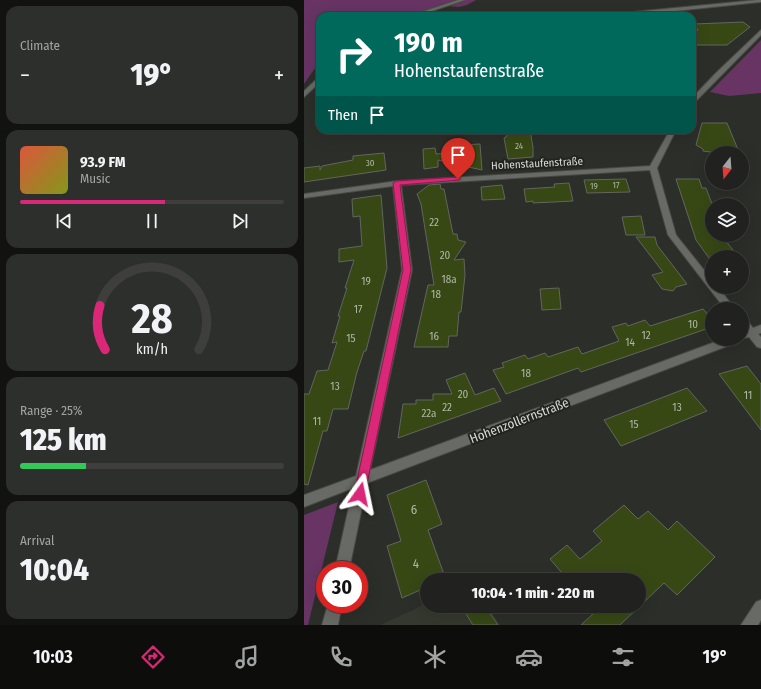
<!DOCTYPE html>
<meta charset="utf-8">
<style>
:root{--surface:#21221f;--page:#2d2f2c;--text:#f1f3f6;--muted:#a2a4a4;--line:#3e3f3d;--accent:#db2777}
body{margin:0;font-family:"Fira Sans Condensed",sans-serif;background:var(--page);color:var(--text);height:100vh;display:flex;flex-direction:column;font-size:15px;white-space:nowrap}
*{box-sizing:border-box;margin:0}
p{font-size:13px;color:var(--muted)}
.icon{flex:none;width:22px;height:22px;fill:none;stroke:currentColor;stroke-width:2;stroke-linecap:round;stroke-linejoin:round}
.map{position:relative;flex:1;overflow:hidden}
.details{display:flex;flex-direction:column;gap:6px;padding:6px;background:#121311;width:304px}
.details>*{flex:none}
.hud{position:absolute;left:12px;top:12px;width:380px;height:122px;border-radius:12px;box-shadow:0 4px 16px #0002,0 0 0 1px var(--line);background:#00695c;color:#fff;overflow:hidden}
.needle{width:26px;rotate:197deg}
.fabs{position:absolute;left:401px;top:146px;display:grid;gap:8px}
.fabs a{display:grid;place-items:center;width:44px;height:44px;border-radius:50%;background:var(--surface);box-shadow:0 4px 16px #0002,0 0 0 1px var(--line);font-size:20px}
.speed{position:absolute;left:12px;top:561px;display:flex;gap:8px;font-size:20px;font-weight:700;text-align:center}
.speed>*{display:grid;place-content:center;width:52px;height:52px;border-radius:50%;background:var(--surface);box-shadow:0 4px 16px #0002,0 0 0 1px var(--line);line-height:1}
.speed .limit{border:6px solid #d22;background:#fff;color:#111}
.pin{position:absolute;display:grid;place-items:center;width:34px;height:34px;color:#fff;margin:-41px -17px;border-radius:50% 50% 50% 0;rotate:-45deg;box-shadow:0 0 4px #0007}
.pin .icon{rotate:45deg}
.me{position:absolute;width:44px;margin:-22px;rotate:12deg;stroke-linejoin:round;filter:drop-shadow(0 0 3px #0008)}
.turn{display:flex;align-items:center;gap:14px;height:84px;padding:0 12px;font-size:18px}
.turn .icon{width:52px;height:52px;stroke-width:2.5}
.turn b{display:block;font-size:28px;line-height:34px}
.then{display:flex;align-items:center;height:38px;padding:0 12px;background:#0003;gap:8px;font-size:15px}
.big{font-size:30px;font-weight:800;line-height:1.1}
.details .card{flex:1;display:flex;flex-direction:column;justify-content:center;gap:6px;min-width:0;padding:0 14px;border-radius:12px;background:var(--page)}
.details .dial{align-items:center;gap:0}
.dial svg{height:104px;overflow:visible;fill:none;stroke:var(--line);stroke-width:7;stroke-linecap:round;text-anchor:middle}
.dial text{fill:var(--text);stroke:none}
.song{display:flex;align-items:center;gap:12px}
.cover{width:48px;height:48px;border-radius:6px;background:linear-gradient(135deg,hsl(10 70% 55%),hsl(70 70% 35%))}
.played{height:4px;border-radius:2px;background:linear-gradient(90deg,var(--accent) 55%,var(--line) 55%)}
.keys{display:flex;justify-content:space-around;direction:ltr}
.heat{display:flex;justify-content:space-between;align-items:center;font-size:22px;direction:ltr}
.charge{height:6px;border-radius:3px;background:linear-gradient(90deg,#34c759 25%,var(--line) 0)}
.trip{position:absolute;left:116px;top:573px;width:226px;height:40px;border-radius:20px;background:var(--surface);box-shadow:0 4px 16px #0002,0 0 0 1px var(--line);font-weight:800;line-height:40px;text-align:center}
.tab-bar{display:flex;height:64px;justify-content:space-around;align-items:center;background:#0d0e0c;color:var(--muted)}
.tab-bar .icon{width:28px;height:28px}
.tab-bar .selected{color:var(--accent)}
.tab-bar b{font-size:18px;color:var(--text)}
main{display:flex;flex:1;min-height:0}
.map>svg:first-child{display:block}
</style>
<main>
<section class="details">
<div class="card"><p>Climate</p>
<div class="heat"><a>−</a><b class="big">19°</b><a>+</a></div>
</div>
<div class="card">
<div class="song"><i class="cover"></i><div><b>93.9 FM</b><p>Music</p></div></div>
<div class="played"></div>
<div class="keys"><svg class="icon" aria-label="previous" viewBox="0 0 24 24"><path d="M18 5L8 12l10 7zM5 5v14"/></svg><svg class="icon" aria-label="pause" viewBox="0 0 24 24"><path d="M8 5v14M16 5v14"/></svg><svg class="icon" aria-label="next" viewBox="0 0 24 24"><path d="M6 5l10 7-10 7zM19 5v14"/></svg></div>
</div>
<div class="card dial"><svg viewBox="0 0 100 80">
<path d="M14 69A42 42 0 1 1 86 69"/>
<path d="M14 69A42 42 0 0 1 10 35" stroke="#db2777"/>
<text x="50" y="56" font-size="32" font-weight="700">28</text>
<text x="50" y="72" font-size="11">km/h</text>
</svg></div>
<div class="card"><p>Range · 25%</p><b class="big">125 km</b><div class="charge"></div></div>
<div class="card"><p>Arrival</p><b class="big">10:04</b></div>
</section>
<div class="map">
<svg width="457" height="625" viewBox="0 0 457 625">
<rect width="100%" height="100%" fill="#2c2e29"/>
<!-- built -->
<path fill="#34382e" d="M123 602V606H184L196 625H76L111 609Z"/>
<!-- green -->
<path fill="#673464" d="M0 0H172L163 5 155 7 144 6 112 16H16V61L0 84Z
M457 40V93L425 96 406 92Z
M34 502 4 625H0V515Z"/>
<!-- building -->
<path fill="#374815" stroke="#63655f" d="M439 22 446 27 423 45H388V30H394L390 24Z
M398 123H423L435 152 413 153 399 151V149L392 145Z
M203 130H226L229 147V157L204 159 200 138 203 136Z
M176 144 178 170 134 160V167L120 169 119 149 131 148 132 154 156 152V145Z
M80 153 82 170 0 182V168L16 166V170L18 166 49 160V156Z
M321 179H322L326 192 283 193 280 180Z
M372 179H395L398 188H402L408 204V235H417L429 250 422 251 425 254 405 258 392 240Z
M265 183 269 201 229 203V201L222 202 220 189 251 187 250 184Z
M136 184 137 189H140L149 234H153L154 240 162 242 150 260 160 259 161 275 157 312H155L153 336H145L144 347H110L124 285H130L117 204 113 194 125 185Z
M198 185 201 199 178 200 177 187Z
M77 195 83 268 62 351H60L53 372 44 409H29L23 431H19L4 485 0 484V394H5L13 371 24 370 33 342 28 343 36 316H34L43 288H41L50 260 35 262V249L58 246 56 216 49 217 48 199Z
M337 216 341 235H322L318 217Z
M332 237H351L353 245 383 284 372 287 369 291 358 289 348 275 359 272Z
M255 288 257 309 238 310 236 289Z
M399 309 408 319V327L277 372 274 368 202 394 189 370 200 367 198 363 221 355 224 359 241 353 244 357 274 347 278 354 315 341 308 327 322 323 324 326 341 320 346 326Z
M443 366 457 384V430L415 374Z
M161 373 171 395 190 388 197 401 94 438 99 404H112V400H129V394H148L142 380Z
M383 388 403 411 317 446 300 420Z
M122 480 138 524 124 530 142 580H123V587L98 598 83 546 97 541 83 495Z
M320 505 334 519 344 511 364 530 373 521 411 557 373 595 360 583 316 625H277L291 612 286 606H335V580H264L246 559 263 545 276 559 298 541 289 531Z
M157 606H181L194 625H169Z"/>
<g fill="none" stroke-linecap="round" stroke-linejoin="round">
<defs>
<path id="minor" d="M154 0H161L113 16H105Z
M453 0H457V2L323 16H305L308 14Z
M457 30V35L390 103 388 104V98L412 73Z
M16 76V82L0 97V91Z
M366 130H372L353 168 372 235 408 280V287H414L431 309H421L364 235 346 170 97 185 108 270 66 470 419 339H435L434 342 63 483 45 570H31L49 488 0 507V495L52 476 98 270 89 186 0 198V194L93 181 346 166Z
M438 318 442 319 449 328 457 325V333L454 334 457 337V348L453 347 445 337 435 339H438V332L440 331 438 329Z
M457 600V620L454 625H437L452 602Z
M24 604H38L34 625H18Z"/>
</defs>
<!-- minor casing -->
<use href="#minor" stroke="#484945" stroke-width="2"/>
<!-- minor -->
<use href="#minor" fill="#686a65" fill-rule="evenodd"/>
</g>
<!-- route -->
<path fill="#db2777" stroke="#8e194d" d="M154 177H156V180L96 185 107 270 61 494 60 498 56 499 51 498 50 494 99 270 89 183 93 181Z"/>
<g text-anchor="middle" stroke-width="4" stroke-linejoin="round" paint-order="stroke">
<!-- far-number labels -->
<g font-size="9" fill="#b0b6a7">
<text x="215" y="149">24</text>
<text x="66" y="166">30</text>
<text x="312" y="188">17</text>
<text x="290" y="189">19</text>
</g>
<!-- far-street labels -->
<g font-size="11" fill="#d9dbd8" stroke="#222420">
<text transform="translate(233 163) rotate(-3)" y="4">Hohenstaufenstraße</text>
</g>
<!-- number labels -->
<g font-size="11" fill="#b0b6a7">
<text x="130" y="226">22</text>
<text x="141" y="259">20</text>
<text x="145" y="283">18a</text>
<text x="62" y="285">19</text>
<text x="132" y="298">18</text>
<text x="54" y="313">17</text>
<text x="389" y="328">10</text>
<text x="342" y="339">12</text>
<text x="130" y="340">16</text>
<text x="47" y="342">15</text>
<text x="326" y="346">14</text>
<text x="222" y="377">18</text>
<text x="31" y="390">13</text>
<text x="159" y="398">20</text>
<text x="444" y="399">11</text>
<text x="143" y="411">22</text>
<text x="373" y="411">13</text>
<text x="125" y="417">22a</text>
<text x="13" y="425">11</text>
<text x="330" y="428">15</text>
</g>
<!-- street labels -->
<g font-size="13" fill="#d9dbd8" stroke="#222420">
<text transform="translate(215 420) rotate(-21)" y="5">Hohenzollernstraße</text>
</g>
<!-- near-number labels -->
<g font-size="13" fill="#b0b6a7">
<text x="110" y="514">6</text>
<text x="112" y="568">4</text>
</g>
</g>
</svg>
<div class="fabs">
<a><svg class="needle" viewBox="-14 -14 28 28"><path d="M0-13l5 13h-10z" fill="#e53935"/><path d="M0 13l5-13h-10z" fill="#a2a4a4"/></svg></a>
<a><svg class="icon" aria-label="layers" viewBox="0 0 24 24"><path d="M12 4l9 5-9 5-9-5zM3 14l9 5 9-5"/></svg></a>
<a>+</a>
<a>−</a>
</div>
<div class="speed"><div class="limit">30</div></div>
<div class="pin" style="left:154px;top:179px;background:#d93025"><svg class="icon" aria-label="arrive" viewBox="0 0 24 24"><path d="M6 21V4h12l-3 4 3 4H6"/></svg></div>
<svg class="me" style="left:56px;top:494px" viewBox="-20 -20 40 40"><path d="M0-17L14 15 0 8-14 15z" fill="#db2777" stroke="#fff" stroke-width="4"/></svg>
<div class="trip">10:04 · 1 min · 220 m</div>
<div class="hud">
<div class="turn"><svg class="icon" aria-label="right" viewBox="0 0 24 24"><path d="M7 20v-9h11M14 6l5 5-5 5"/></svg><div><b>190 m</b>Hohenstaufenstraße</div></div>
<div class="then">Then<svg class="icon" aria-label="arrive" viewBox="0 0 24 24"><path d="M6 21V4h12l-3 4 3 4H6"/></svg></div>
</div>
</div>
</main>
<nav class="tab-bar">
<b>10:03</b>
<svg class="icon selected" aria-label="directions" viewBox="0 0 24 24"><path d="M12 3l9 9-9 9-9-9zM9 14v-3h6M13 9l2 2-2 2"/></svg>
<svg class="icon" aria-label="music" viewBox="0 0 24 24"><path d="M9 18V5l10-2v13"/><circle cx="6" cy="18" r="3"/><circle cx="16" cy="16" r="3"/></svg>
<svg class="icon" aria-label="phone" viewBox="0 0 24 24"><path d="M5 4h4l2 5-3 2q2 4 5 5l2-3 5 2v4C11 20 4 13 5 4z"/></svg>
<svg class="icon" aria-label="climate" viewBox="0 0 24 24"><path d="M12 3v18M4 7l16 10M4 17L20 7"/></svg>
<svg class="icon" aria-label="car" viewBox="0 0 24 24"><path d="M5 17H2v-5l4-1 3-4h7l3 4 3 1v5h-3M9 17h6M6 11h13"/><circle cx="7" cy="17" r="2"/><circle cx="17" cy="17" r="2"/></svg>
<svg class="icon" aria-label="filters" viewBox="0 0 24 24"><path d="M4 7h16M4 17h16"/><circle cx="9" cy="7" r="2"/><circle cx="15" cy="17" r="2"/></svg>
<b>19°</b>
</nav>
